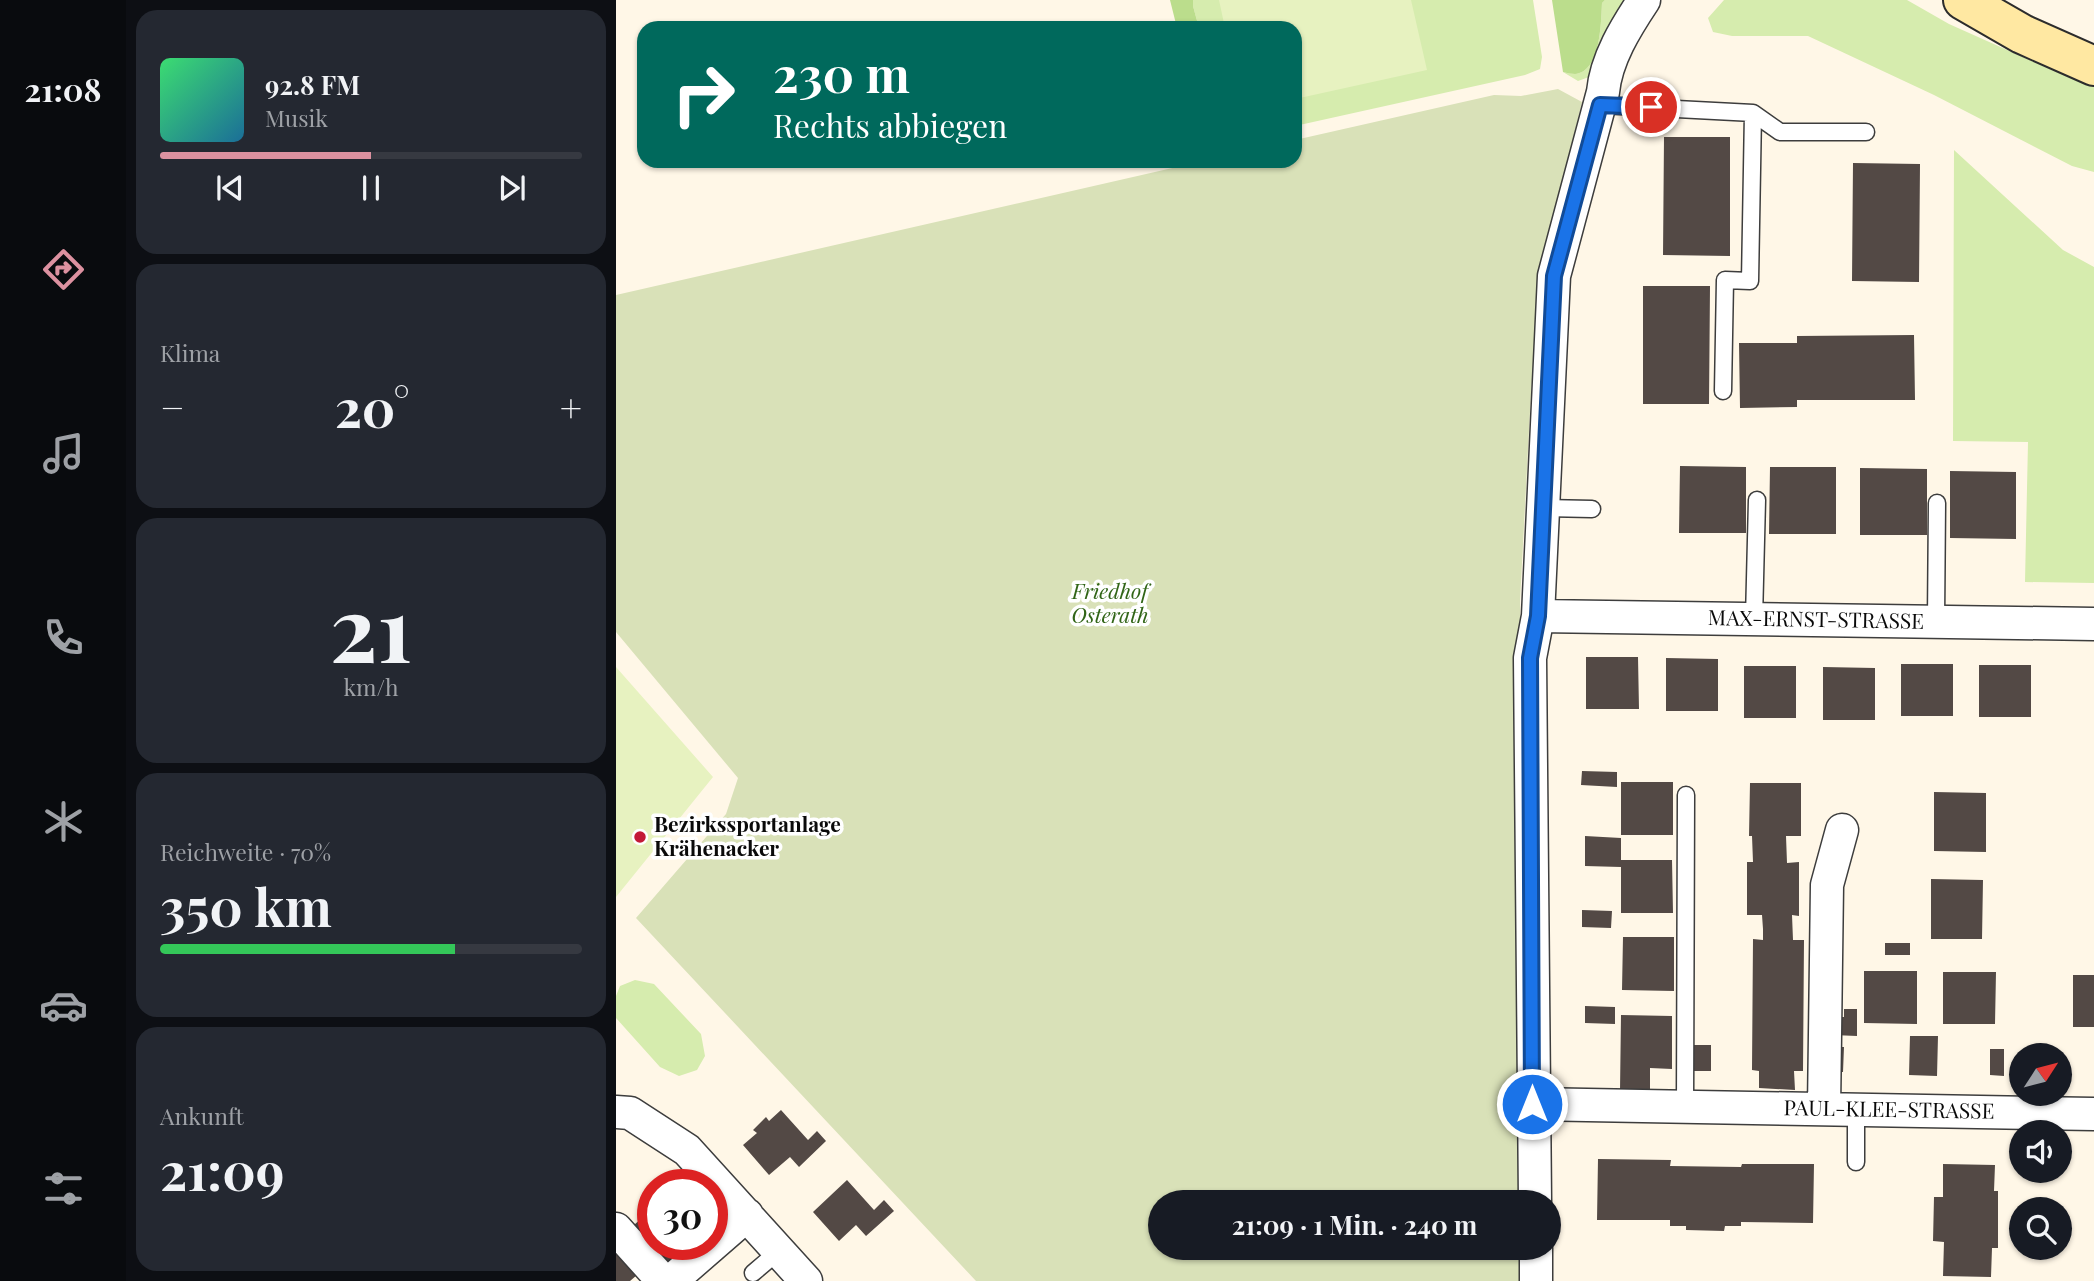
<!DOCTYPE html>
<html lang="de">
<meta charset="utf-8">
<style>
:root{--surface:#171b24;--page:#242831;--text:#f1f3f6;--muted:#9ea1a6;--line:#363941;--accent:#dc91a0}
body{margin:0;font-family:"Playfair Display",serif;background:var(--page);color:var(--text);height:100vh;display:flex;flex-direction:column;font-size:26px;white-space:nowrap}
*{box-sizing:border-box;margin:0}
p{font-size:23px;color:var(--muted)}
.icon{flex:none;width:38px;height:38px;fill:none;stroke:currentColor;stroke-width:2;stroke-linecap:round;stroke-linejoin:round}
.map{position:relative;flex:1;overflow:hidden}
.details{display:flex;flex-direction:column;gap:10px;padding:10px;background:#0d0f14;width:490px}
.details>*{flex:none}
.banner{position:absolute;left:21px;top:21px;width:665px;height:147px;border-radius:21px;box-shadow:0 2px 5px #0004;background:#00695c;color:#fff;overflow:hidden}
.needle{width:46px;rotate:54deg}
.controls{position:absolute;left:1393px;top:1043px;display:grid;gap:14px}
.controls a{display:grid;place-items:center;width:63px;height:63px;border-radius:50%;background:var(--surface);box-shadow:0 2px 5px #0004;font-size:35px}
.speed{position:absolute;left:21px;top:1169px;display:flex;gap:14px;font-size:35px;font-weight:700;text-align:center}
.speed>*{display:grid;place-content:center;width:91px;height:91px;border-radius:50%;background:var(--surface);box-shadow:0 2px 5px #0004;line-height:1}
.speed .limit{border:10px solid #d22;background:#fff;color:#111}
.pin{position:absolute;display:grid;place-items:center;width:60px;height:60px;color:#fff;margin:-30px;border:4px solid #fff;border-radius:50%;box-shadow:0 2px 7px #0007}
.me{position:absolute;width:77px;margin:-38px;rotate:0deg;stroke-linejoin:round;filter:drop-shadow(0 0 5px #0008)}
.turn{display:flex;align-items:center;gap:24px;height:147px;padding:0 21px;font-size:32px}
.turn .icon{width:91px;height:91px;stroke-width:2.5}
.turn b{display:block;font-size:49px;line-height:60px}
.big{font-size:52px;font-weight:700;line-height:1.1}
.details .widget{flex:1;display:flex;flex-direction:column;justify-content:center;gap:10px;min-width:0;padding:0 24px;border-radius:21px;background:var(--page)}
.details .dial{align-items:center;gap:0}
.dial b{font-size:91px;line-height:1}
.song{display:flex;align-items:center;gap:21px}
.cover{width:84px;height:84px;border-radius:10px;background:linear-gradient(135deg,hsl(140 70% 55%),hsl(200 70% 35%))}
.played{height:7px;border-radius:4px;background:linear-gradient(90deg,var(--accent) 50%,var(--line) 50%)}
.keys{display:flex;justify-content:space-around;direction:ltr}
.heat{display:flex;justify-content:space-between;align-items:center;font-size:38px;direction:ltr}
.charge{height:10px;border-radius:5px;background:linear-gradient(90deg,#34c759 70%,var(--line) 0)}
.trip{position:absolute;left:532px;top:1190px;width:413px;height:70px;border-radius:35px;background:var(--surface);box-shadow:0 2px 5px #0004;font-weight:700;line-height:70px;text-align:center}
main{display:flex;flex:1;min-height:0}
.dock{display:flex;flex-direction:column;width:126px;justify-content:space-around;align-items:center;background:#090b0e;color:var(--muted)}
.dock .icon{width:49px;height:49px}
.dock .on{color:var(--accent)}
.dock b{font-size:32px;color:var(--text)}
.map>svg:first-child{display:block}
</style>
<main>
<nav class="dock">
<b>21:08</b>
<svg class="icon on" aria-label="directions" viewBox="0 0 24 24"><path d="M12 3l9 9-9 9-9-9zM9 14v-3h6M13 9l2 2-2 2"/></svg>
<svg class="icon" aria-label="music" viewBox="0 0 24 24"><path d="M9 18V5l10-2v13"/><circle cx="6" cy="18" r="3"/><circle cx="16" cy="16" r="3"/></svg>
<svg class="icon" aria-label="phone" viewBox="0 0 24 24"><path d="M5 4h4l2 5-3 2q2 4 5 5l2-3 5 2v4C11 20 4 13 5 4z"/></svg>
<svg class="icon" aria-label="climate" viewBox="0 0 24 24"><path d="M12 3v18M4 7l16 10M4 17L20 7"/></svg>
<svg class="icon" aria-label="car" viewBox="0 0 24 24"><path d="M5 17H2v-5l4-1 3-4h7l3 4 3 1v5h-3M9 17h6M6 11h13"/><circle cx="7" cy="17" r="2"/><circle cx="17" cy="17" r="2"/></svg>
<svg class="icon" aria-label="filters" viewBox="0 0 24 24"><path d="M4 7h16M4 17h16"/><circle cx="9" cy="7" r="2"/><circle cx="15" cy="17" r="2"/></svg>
</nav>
<section class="details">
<div class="widget">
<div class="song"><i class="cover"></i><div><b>92.8 FM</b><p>Musik</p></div></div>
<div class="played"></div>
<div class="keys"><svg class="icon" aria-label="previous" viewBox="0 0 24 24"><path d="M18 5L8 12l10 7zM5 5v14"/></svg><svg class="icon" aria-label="pause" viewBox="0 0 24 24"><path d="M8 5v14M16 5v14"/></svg><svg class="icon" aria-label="next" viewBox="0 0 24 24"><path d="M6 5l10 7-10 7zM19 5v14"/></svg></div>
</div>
<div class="widget"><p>Klima</p>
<div class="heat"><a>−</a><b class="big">20°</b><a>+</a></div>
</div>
<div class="widget dial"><b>21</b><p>km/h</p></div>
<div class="widget"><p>Reichweite · 70%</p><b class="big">350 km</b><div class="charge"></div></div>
<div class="widget"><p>Ankunft</p><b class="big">21:09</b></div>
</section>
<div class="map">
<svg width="1478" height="1281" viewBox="0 0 1478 1281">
<rect width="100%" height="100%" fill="#fff7e7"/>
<!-- green -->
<path fill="#d6ecae" d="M577 0H917L926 57 924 69 909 75 679 126V28H583L577 6Z
M989 0H1019L973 77 962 81 947 72C951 73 955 74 959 74 985 72 985 22 986 3Z
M1108 0H1291L1333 24 1438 71 1478 86V172L1456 166 1318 95 1192 36H1116L1097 32 1092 18Z
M1338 150 1447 250 1478 267V583L1409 582 1412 442 1337 441Z
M19 980 38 984 85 1034 89 1056 81 1070 63 1076 44 1067 0 1018V996L4 986Z"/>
<!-- forest -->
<path fill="#bbdd8c" d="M554 0H577V6L583 28H561Z
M936 0H989L986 3C985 22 985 72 959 74 955 74 951 73 947 72Z"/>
<!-- cemetery -->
<path fill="#d9e1b8" d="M942 89 966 102 925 269 915 393 904 601 911 1202H544V1248H911L912 1281H360L20 918 110 814 122 778 0 632V295L587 161H679V140L878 95 905 96Z"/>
<!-- pitch -->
<path fill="#e7f2c0" d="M603 0H795L811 70 679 99V28H609Z
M0 667 97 777 0 897Z"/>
<!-- building -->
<path fill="#534945" d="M1048 137H1114V256L1047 255Z
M1237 163 1304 164 1303 282 1236 281Z
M1027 286H1094L1093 404H1027Z
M1298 335 1299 400H1181V407L1124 408 1123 343H1181V336Z
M1064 466 1130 467V533H1063Z
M1154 467H1220V534H1153Z
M1244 468 1311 469V535H1244Z
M1334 471 1400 472V539L1334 538Z
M970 657H1022L1023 709H970Z
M1050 658 1102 659V711H1050Z
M1285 664H1337V716H1285Z
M1363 665H1415V717H1363Z
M1128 666H1180V718H1128Z
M1207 667 1259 668V720H1207Z
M966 771 1001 772V787L965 785Z
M1005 782H1057V835H1005Z
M1134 783H1185V836H1170L1171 863 1183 862V916L1176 915 1177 940H1188L1187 1071H1178L1179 1090 1143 1088V1071L1136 1070 1137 939 1147 940V929L1146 915H1131V862H1137L1136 836H1133Z
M1318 792 1370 793V852L1318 851Z
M969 836 1005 838V860H1056L1057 913H1005V867L969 866Z
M1315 879 1367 880 1366 939H1315Z
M966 910 996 911 995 928 966 927Z
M1007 937H1058V991L1006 990Z
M1269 943H1294V955H1269Z
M1248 971H1301V1024L1248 1023Z
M1327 972H1380L1379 1024H1327Z
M1457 975H1478V1027H1457Z
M969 1006 999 1007V1024L969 1023Z
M1228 1009H1241V1036L1217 1035V1017H1228Z
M1005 1015 1056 1016V1069L1034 1068V1091H1004Z
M1294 1036H1322L1321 1076 1293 1075Z
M1070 1045H1095V1071H1070Z
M1215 1047H1228L1227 1072H1214Z
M1374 1049H1388V1076L1374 1075Z
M165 1110 192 1140 201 1131 210 1141 183 1167 174 1157 153 1175 127 1145 141 1133 137 1130 150 1117 153 1121Z
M982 1159 1055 1160 1054 1166 1125 1167 1126 1164H1198L1197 1223 1125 1222V1226H1109L1108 1231 1070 1230V1226H1054V1220H981Z
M1327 1164 1379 1165 1378 1191H1382V1248H1376L1375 1277 1327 1276 1328 1242 1317 1241 1318 1197H1327Z
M231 1180 258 1210 268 1200 278 1211 250 1236 240 1225 223 1241 197 1212Z
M37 1208V1244H82L56 1267 18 1225Z
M0 1251 21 1275 14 1281H0Z"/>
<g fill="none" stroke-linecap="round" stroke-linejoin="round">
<defs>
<path id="service" d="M984 105 1137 113 1164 132H1250
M1107 391 1109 280 1134 281 1137 113
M928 508 976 509
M1138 619 1141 500
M1320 621 1321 503
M1069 1107 1070 795
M1240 1162V1109
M137 1273 164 1250"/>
<path id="minor" d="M922 616 1478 624
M916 1104 1478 1114
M1208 1109 1211 885 1226 830
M0 1112 14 1113 71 1150 190 1281
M919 1202 914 658 922 616 938 276 987 92C990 59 1010 27 1028 0
M0 1229 47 1281
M920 1248V1281
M55 1281 131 1215"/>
<path id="secondary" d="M1347 0 1406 34 1478 66"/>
</defs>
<!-- service casing -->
<use href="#service" stroke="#3d3d3d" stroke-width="19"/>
<!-- minor casing -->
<use href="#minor" stroke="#3d3d3d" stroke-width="35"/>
<!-- secondary casing -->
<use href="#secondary" stroke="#2c2c2c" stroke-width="42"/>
<!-- service -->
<use href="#service" stroke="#fff" stroke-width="16"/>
<!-- minor -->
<use href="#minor" stroke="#fff" stroke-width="32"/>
<!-- secondary -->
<use href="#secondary" stroke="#ffe8a2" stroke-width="38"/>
</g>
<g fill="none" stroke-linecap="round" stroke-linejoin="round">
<defs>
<path id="route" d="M916 1104 914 658 922 616 938 276 984 105 1035 107"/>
</defs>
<!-- route casing -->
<use href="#route" stroke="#114b97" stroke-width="18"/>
<!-- route -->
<use href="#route" stroke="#1a73e8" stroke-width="12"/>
</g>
<!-- markers -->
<circle fill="#c31937" stroke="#fff" stroke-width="2.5" cx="24" cy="837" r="7"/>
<g text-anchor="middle" stroke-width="7" stroke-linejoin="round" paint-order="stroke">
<!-- park labels -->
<g font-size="21" font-style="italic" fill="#316517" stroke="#fff">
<text x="494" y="599">Friedhof<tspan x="494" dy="24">Osterath</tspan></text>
</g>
<!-- street labels -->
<g font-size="21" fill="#0a0a0a" stroke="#fff">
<text transform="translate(1200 620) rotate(1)" y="7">MAX-ERNST-STRASSE</text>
<text transform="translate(1273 1110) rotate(1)" y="7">PAUL-KLEE-STRASSE</text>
</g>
<!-- poi labels -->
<g font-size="21" font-weight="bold" fill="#0a0a0a" stroke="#fff" text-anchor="start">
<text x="38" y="832">Bezirkssportanlage<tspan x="38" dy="24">Krähenacker</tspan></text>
</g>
</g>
</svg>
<div class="controls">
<a><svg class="needle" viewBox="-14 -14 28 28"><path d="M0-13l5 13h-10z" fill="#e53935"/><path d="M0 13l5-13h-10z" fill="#9ea1a6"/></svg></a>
<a><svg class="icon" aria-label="sound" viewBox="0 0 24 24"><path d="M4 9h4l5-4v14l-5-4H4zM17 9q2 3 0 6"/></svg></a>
<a><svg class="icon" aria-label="search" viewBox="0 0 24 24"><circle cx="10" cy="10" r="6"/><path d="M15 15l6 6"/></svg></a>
</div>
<div class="speed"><div class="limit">30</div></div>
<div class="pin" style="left:1035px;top:107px;background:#d93025"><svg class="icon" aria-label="arrive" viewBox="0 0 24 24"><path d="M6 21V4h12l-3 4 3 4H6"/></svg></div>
<svg class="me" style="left:916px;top:1104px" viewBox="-20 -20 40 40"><circle r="17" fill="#1a73e8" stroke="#fff" stroke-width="3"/><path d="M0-11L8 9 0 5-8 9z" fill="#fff"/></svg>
<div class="trip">21:09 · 1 Min. · 240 m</div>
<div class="banner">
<div class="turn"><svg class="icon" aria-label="right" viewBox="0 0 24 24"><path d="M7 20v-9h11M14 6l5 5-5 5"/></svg><div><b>230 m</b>Rechts abbiegen</div></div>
</div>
</div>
</main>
